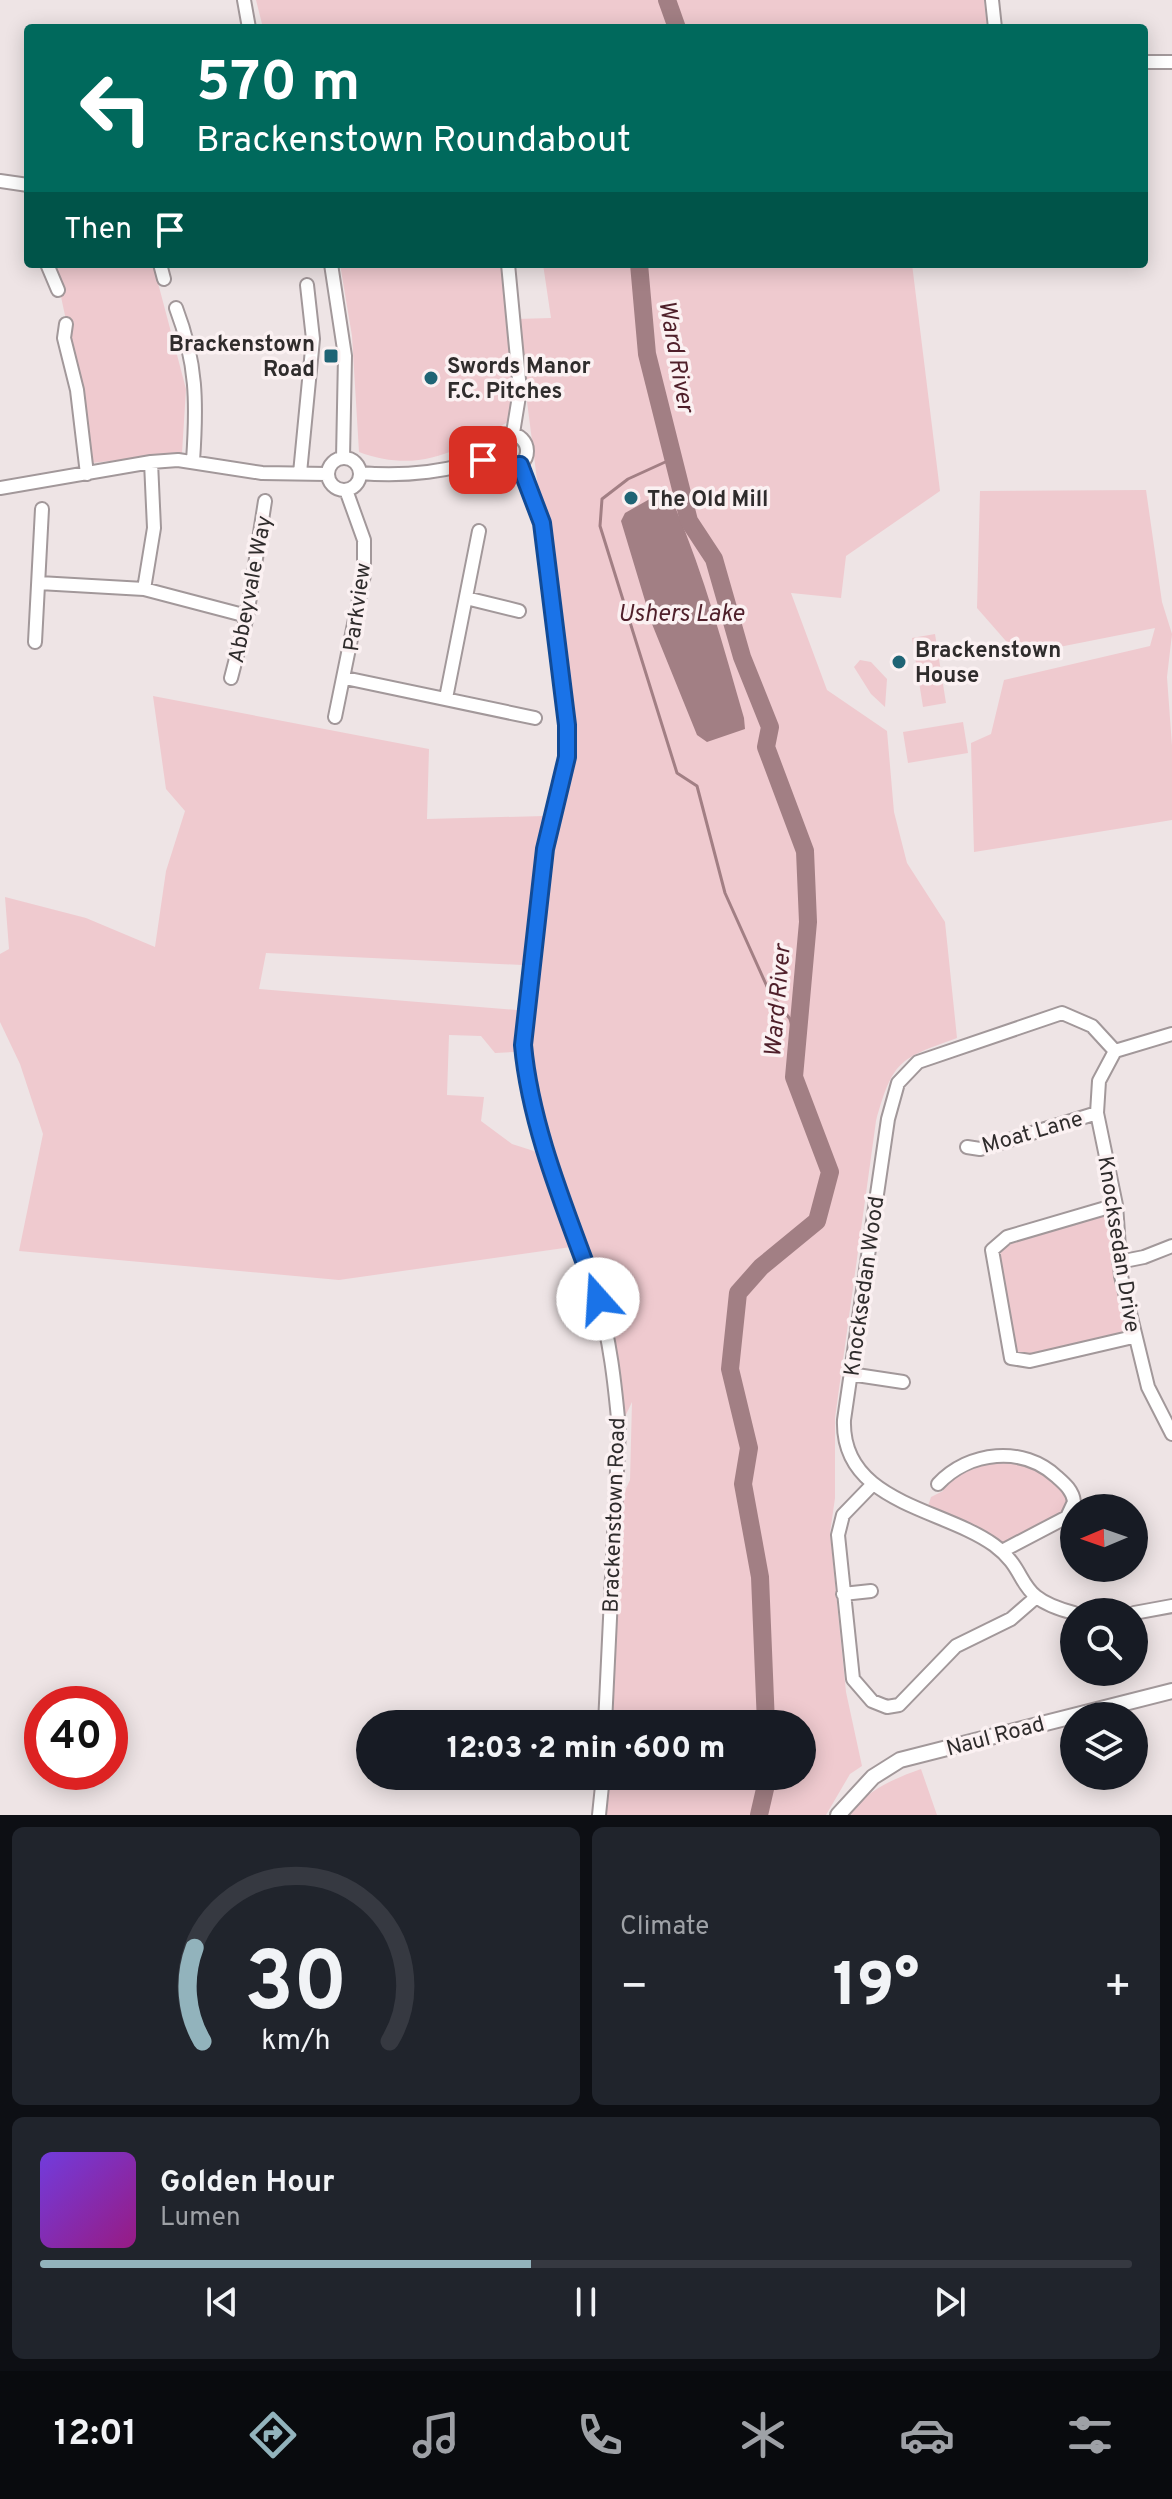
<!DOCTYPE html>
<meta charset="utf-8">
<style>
:root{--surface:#171b24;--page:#20242c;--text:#f1f3f6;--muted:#9ea1a6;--line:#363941;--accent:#92b3bc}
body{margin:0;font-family:Overpass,sans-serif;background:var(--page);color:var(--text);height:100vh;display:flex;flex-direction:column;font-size:30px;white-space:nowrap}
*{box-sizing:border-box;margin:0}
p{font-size:26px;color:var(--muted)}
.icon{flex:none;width:44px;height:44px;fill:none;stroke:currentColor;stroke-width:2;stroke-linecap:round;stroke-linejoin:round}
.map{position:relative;height:1815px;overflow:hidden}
.sheet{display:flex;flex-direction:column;gap:12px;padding:12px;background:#0d0f14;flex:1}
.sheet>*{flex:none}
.guide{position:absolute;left:24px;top:24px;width:1124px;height:244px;border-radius:8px;box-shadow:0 4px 20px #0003;background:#00695c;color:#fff;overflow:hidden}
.needle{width:52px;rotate:268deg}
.fabs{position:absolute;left:1060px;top:1494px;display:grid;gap:16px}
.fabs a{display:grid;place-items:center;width:88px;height:88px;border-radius:50%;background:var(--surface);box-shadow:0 4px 20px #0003;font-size:40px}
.speed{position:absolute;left:24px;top:1686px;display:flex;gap:16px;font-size:40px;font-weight:700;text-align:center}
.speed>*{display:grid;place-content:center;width:104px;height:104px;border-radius:50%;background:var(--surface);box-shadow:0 4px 20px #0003;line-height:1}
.speed .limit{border:12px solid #d22;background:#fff;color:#111}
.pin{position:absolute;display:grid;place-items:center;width:68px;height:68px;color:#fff;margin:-34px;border-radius:16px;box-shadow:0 4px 12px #0006}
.me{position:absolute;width:88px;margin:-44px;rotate:341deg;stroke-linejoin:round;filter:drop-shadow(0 0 6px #0008)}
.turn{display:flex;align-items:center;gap:28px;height:168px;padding:0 40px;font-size:36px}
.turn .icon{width:104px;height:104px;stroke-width:2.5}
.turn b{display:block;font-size:56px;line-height:68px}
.then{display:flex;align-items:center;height:76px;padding:0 40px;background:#0003;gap:16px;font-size:30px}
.big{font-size:60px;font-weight:800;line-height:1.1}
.sheet .widget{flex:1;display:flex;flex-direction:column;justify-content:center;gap:12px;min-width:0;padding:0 28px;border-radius:12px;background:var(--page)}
.sheet .dial{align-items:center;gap:0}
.dial svg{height:208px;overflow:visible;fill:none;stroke:var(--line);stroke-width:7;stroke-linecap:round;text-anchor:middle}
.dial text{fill:var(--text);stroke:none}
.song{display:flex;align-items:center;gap:24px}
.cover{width:96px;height:96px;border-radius:12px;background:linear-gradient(135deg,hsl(260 70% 55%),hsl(310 70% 35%))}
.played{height:8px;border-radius:4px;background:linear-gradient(90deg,var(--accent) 45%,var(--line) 45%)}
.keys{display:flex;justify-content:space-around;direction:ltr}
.heat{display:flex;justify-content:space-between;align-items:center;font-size:44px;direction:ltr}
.sheet .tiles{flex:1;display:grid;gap:12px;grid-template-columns:1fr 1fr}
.widget:last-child{grid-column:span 2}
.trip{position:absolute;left:356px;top:1710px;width:460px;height:80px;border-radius:40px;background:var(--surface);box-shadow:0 4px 20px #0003;font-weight:800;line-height:80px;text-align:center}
.menu{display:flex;height:128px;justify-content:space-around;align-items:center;background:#090b0e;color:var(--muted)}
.menu .icon{width:56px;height:56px}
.menu .current{color:var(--accent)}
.menu b{font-size:36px;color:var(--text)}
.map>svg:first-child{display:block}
</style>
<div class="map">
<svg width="1172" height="1815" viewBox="0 0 1172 1815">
<rect width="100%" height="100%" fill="#eee4e5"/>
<!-- green -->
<path fill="#efcacf" d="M256 0H984L987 28H263Z
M54 264H153L186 389 182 453 92 463 82 395Z
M340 264H509L516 319 551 318 543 264H912L940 491 846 556 841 598 791 593 827 690 887 731 894 812 907 863 945 922 957 1038C898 1059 893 1061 876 1121L835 1418V1498L830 1533 846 1692 862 1766 850 1774 826 1815H603L607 1776H802V1724H609L622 1497 630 1480 632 1402 619 1429 599 1306 526 1076 532 958 567 757 562 675 519 339 513 419C460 449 422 475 359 452L352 336Z
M1146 490 1162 602 1172 634 1167 677 1172 746V820L974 852 971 743 991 734 1004 680 1150 646 1155 628 1039 651 1012 648 977 608 980 491Z
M935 634 946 703 923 707 912 638Z
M860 660 871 662 887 679 885 707 871 694 854 667Z
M153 696 429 749 427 819 544 816 522 965 266 953 259 989 517 1010 514 1052 495 1053 481 1036 449 1035 447 1095 484 1097 481 1121 512 1144 537 1152 571 1247 339 1280 19 1251 43 1134 20 1064 0 1022V954L9 949 5 897 86 918 155 947 166 871 185 811 166 789Z
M963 722 968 753 908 763 903 732Z
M1107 1214 1111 1215 1126 1332 1029 1358 1015 1353 1000 1263 1001 1246Z
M995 1460C1029 1463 1045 1472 1068 1497L1062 1515 1003 1543 927 1509 931 1497 943 1491 942 1482Z
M921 1769 937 1815H847C869 1790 890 1780 921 1769Z"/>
<!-- water -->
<path fill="#a27f84" d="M655 496 673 502C703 571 723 645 744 718L745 729 707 742 697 735 652 624 621 521 625 513Z"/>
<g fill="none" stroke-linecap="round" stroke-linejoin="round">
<!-- stream -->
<path stroke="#a27f84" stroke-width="3" d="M674 458 628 479 602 499 600 526 677 773 697 786 725 893 769 991 790 1019 798 1047"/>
<!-- river -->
<path stroke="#a27f84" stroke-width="18" d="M667 0 677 28
M639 264 647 354 689 521 714 559 742 657 770 727 766 747 805 851 808 922 794 1077 830 1172 817 1221 761 1267 738 1293 730 1369 749 1448 743 1484 760 1577 766 1724
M759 1815 768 1776"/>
<defs>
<path id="minor" d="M244 0 249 28
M992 0 995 28
M1144 62H1172
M0 181 28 185
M47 264 58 290
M160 264 164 279
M331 264 345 356 343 458
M508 264 520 390 513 433
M176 308C197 363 197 403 193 461
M66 324 64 338 77 390 87 474
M493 451a17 17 0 1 1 34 0a17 17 0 1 1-34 0Z
M328 474a16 16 0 1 1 32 0a16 16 0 1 1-32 0Z
M520 465 542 523 567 725V757L545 849 523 1045C531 1132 570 1213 597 1296 610 1338 615 1385 619 1429L605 1724
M300 473 313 339 307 285
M360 473C404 477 453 472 493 455
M0 488 151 462 178 460 262 473 327 474
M39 583 144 589 247 616
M144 589 154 528 151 462
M466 598 519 611
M35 642 42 509
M231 678 247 616 265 501
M345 678 535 718
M446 698 479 531
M335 717 364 575V540L346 490
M1115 1051 1099 1081 1097 1113 1116 1205 1121 1276 1148 1387 1172 1434
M1115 1051 1172 1034
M967 1147 980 1149 1097 1113
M1116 1205 1007 1237 992 1250 1011 1358 1030 1361 1133 1337
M1119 1262 1144 1257 1172 1246
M850 1374 903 1382
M873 1484 843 1515 838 1535 853 1679 872 1701 887 1707 899 1705 956 1646 1011 1619 1034 1599
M938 1484C969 1451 1023 1445 1057 1477 1065 1484 1073 1491 1074 1502L1067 1517 1002 1551
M843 1594 871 1591
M1074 1613C1011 1597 1033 1574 994 1545 943 1508 841 1503 844 1420L888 1119 898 1083 918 1062 1062 1013 1092 1026 1115 1051
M1134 1613 1172 1606
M599 1815 603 1776"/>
<path id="major" d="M838 1815 873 1777 900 1760 1172 1691"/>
</defs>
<!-- minor casing -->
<use href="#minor" stroke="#a2989a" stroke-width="16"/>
<!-- major casing -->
<use href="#major" stroke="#a2989a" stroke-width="18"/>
<!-- minor -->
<use href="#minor" stroke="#fff" stroke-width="12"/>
<!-- major -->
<use href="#major" stroke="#fff" stroke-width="14"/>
</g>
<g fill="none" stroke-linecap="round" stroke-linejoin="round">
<defs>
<path id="route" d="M483 460 493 455 504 467 520 465 542 523 567 725V757L545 849 523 1045C531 1132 569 1217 598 1299"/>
</defs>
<!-- route casing -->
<use href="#route" stroke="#114b97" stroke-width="20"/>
<!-- route -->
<use href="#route" stroke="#1a73e8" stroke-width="14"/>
</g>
<!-- markers -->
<g fill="#1f6475" stroke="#fbf1f2" stroke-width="3">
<rect x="323" y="348" width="16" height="16" rx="4"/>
<circle cx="431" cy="378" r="8"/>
<circle cx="631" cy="498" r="8"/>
<circle cx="899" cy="662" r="8"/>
</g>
<g text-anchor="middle" stroke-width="7" stroke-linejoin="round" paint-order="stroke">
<!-- poi labels -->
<g font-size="22" font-weight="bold" fill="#2f2c2c" stroke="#fbf1f2" text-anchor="start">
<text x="315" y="351" text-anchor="end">Brackenstown<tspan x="315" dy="25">Road</tspan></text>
<text x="447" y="373">Swords Manor<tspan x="447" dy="25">F.C. Pitches</tspan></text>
<text x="647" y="506">The Old Mill</text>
<text x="915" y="657">Brackenstown<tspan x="915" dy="25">House</tspan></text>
</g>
<!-- street labels -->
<g font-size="22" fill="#2f2c2c" stroke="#fbf1f2">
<text transform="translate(249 589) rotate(-79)" y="8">Abbeyvale Way</text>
<text transform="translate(356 607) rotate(-82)" y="8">Parkview</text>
<text transform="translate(1032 1131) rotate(-16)" y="8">Moat Lane</text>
<text transform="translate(1120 1244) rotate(81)" y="8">Knocksedan Drive</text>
<text transform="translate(863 1286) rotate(-82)" y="8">Knocksedan Wood</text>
<text transform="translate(613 1515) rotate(-88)" y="8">Brackenstown Road</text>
<text transform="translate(995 1735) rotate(-15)" y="8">Naul Road</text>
</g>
<!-- water labels -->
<g font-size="24" font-style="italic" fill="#4f1f2a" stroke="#fbf1f2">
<text transform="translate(677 356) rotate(80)" y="8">Ward River</text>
<text x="681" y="621">Ushers Lake</text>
<text transform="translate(777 1001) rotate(-85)" y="8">Ward River</text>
</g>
</g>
</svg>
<div class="fabs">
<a><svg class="needle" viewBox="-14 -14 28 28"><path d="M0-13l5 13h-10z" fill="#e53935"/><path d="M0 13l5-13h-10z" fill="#9ea1a6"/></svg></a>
<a><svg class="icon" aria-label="search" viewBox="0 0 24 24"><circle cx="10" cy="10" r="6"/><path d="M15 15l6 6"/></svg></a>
<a><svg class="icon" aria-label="layers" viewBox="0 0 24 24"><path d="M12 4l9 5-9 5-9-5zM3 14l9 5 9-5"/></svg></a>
</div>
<div class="speed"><div class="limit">40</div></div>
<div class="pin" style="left:483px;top:460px;background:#d93025"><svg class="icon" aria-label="arrive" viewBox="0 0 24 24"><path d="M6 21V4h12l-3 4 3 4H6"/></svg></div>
<svg class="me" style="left:598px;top:1299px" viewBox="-20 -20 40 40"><circle r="19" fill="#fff"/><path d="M0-13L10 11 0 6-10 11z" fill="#1a73e8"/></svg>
<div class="trip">12:03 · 2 min · 600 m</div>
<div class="guide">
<div class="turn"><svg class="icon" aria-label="left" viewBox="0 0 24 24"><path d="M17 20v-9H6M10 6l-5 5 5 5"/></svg><div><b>570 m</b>Brackenstown Roundabout</div></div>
<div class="then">Then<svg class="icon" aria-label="arrive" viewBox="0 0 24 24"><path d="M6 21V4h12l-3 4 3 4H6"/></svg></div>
</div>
</div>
<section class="sheet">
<div class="tiles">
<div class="widget dial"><svg viewBox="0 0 100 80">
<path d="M14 69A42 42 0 1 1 86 69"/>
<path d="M14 69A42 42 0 0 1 11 33" stroke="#92b3bc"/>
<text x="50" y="56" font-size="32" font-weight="700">30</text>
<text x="50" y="72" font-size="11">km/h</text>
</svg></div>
<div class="widget"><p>Climate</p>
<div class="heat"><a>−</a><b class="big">19°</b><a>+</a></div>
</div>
<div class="widget">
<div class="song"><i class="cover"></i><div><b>Golden Hour</b><p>Lumen</p></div></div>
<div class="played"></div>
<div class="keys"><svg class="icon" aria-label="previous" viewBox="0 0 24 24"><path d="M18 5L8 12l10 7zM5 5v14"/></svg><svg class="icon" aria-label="pause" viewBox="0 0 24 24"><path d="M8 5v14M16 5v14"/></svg><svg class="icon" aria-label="next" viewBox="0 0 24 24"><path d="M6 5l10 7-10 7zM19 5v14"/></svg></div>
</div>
</div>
</section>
<nav class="menu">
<b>12:01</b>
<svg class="icon current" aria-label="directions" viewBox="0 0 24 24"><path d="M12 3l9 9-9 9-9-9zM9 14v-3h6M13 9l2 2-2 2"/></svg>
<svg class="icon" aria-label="music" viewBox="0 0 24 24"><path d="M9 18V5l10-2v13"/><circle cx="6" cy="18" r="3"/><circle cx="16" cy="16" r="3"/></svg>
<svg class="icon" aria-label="phone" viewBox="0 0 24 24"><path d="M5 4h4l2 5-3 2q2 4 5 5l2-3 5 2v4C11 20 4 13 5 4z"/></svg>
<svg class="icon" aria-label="climate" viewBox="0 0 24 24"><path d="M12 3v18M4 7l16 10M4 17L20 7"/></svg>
<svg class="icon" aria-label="car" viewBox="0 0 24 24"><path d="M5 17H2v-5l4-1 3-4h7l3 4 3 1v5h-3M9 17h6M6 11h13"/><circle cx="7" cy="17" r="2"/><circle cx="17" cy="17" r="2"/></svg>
<svg class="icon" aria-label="filters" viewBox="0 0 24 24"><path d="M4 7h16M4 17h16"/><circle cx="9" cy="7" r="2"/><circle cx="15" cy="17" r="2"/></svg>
</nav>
